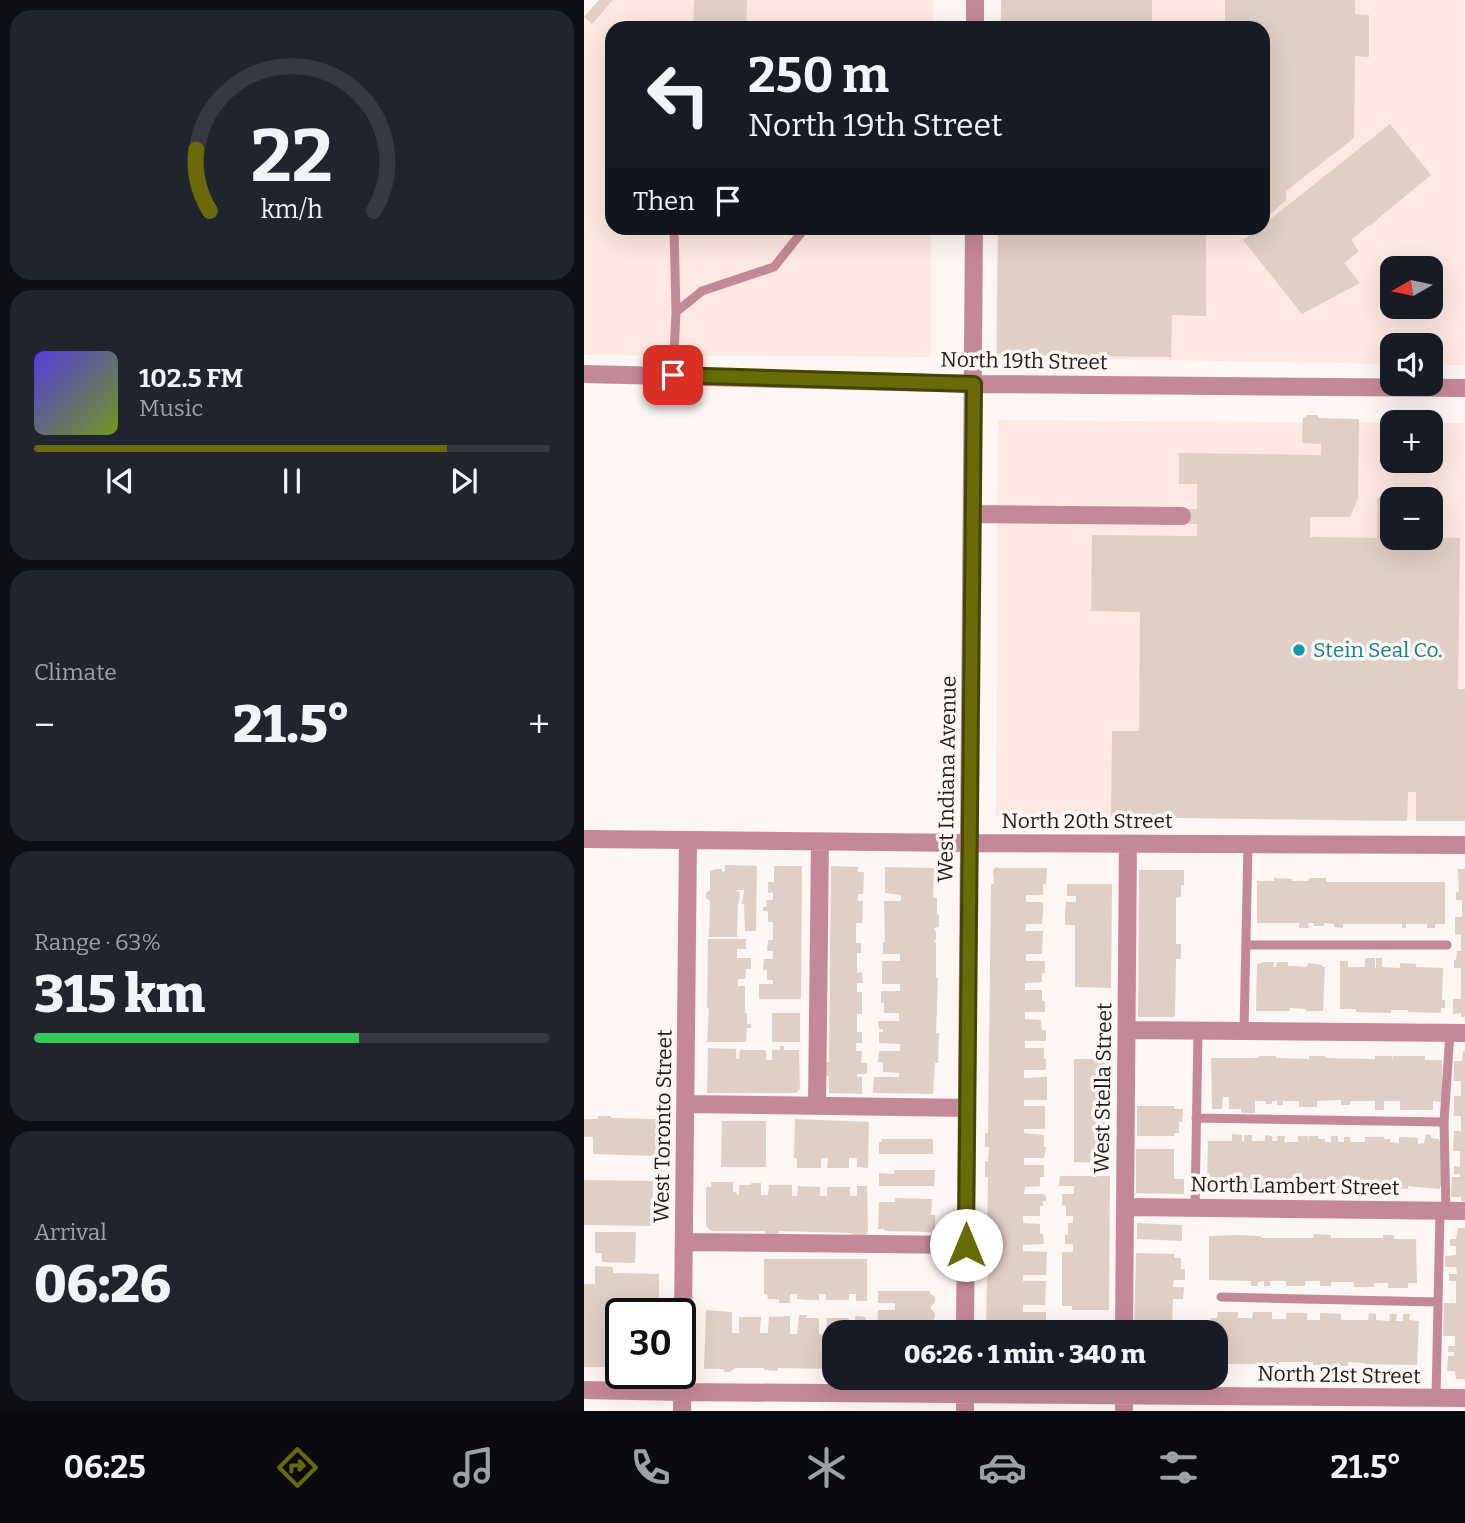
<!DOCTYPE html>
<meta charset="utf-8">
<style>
:root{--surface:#171b24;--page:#20242c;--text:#f1f3f6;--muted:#9ea1a6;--line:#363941;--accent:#696a08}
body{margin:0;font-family:Bitter,serif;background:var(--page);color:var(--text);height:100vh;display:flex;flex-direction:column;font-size:26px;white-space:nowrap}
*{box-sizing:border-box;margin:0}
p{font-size:23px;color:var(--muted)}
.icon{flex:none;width:38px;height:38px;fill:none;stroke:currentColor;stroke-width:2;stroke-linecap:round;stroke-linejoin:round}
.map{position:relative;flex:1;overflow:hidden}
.side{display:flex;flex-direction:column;gap:10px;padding:10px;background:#0d0f14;width:584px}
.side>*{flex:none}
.guide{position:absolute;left:21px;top:21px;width:665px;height:214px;border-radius:21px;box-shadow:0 7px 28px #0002;background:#171b24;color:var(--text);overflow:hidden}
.needle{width:46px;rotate:261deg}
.buttons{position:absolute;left:796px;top:256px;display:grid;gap:14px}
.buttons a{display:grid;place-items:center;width:63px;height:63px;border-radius:14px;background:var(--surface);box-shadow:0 7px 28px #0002;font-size:35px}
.speed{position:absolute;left:21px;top:1298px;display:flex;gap:14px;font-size:35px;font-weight:700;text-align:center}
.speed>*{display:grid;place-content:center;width:91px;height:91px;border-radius:50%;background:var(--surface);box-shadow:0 7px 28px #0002;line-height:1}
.speed .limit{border:4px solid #111;border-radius:10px;background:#fff;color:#111}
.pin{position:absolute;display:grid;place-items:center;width:60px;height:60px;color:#fff;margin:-30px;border-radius:14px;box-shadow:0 4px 10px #0006}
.me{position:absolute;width:77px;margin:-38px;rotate:0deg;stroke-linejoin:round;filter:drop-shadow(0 0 5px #0008)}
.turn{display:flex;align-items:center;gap:24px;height:147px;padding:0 28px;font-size:32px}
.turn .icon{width:91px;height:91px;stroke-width:2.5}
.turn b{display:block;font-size:49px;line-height:60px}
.then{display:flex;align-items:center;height:66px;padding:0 28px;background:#0003;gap:14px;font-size:26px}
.big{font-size:52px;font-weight:800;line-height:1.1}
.side .tile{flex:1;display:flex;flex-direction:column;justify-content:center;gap:10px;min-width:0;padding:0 24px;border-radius:21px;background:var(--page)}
.side .dial{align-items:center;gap:0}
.dial svg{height:182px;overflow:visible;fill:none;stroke:var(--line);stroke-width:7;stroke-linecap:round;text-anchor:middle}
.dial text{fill:var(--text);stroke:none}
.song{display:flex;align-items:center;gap:21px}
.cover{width:84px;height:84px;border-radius:10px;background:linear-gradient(135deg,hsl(250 70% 55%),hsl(80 70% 35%))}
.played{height:7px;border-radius:4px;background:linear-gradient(90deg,var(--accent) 80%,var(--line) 80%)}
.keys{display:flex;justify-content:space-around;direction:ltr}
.heat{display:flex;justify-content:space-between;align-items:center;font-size:38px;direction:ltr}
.charge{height:10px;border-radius:5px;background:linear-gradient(90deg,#34c759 63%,var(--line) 0)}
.trip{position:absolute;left:238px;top:1320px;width:406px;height:70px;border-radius:21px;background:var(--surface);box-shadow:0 7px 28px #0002;font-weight:800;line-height:70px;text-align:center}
.tabs{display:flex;height:112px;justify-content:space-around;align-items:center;background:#090b0e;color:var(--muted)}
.tabs .icon{width:49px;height:49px}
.tabs .on{color:var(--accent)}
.tabs b{font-size:32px;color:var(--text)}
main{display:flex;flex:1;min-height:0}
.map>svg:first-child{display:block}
</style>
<main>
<section class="side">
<div class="tile dial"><svg viewBox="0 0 100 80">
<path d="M14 69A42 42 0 1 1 86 69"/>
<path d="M14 69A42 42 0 0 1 8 42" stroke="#696a08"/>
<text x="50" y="56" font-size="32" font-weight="700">22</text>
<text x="50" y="72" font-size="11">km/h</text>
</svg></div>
<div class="tile">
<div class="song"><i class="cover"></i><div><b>102.5 FM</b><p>Music</p></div></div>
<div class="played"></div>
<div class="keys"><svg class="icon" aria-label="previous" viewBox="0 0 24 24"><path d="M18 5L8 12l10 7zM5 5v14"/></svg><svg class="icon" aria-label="pause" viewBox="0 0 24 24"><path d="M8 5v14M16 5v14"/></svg><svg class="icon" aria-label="next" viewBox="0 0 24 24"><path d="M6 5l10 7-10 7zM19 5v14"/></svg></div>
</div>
<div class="tile"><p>Climate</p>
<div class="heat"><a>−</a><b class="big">21.5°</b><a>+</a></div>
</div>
<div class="tile"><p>Range · 63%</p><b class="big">315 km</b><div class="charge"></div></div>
<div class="tile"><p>Arrival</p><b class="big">06:26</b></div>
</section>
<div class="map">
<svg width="881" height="1411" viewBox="0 0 881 1411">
<rect width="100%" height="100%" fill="#fdf6f2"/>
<!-- industrial -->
<path fill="#fde9e1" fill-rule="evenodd" d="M20 0H349V28H28V228H347V357L0 355V25Z
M417 0H880V365H847V345H808V364L411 357 413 228H679V28H416ZM808 268H847V306H808Z
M414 420 808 423V460H847V423H880V820L412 816ZM808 499H847V537H808Z"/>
<!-- building -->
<path fill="#e0cfc5" d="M15 0H29L8 24 0 17Z
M110 0H163L162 28H109Z
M417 0H568V28H417Z
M641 0H771V14L785 15V57L771 56 770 138 702 191V200L679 221V28H641Z
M806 124 847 175 797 216 792 221 786 226 785 225 767 240 775 251 760 263 776 283 718 314 659 240 675 228H679V225Z
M414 228H622V316L588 315 587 357 413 355Z
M639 228H672L666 233 639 231Z
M722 415H734V418L775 419 774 498 766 517H726V537L793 538V498H808V537L876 538 874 689H881V821H832V792H824L823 821 527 817 528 731H555L556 612 507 611 508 535 613 536V524H601V509H613V484H595V453L737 455V444L718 443 719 418 722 417Z
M141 865 173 866 172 931H161L160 904H158L160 890H154L151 891 156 892 155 904 154 903 153 937H125L126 901 122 898V893L126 890V871L132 869H137L139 872 141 871Z
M190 866H218L217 999H175V984H189V980H183V970H179L180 959H189V951H183L184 940H189V922H184V911H179V907H183L182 900H189V892L184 893V882H190Z
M247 866 274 867V872H280L279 894H274V901H279L278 923H272V943H277V953H273V973L278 972 279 983H273V992H278V1014H273V1032H278V1043H272V1051H278L277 1063H283V1074H273V1077H278V1094L245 1093V1076H242V1062H245Z
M301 867 350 868 349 898H353V915L355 914V927L350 928 352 933V939L350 942H352V978H354L352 1033H355L354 1063H351L349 1094 289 1093 290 1077H315V1073L299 1072V1062H294L295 1051H316V1044L295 1043V1032H299V1029H295L294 1021H315V1013H300V1003H297V991H316V984H298V961H316V954H299V942H301L300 901H317V895L301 893Z
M412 867 416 868H463L462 884H459V895H442V902H459V914L458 924H442V931H459L458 954H442V961H461V973H458V982L441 983V990H458V1001H461V1012H441V1019L457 1020 458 1030H462V1041H441V1048H460V1059H462V1070H440V1078L463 1077V1100H440V1106H461V1129H440V1133L460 1135V1147H462L460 1158H440V1165H460V1177H456V1186L441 1187 440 1194H459L462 1196V1201H459V1206H456V1216H439V1223L456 1224V1234H459L460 1244 439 1245V1251L463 1252 462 1275H439V1281H462L461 1305H439V1312H462V1324H456V1332H402L403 1278H404V1263L405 1249H403L404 1177H401V1161H404L405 1147H401V1133H404L407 884H410L409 870Z
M874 869H881V1017H877V1013L869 1014V999H877V968H870V960H872L873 951H877V934L871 935V917H878V900H872V892H875Z
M555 870H600V885H597V897L592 898V944H597V959H592L591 1017H554Z
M690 878 708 879V881H724L725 878H742V882H861V924H851V928H843V924H822V928H818V924H759V928L750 927V924L740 923V926H730V923H724L725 928H715V923H673V881H690Z
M483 884H528L527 988 491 987V925H481V914L482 902H492V896H483Z
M124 939H162V949H153V958H167V969H162L161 979H154V986H161V1013H163V1024H167V1028H163L162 1042H123L125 1008H123Z
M781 958H791V968H792V958H798V967L816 968V963L832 964V967L859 968 858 1000H861V1008H857V1013L824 1012V1010H807V1013L772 1012V1009H756V961H764V967H781Z
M680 962H690L689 967H692L693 962H704V966H707L723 967 724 963 738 965V967H741L739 1011H722V1009L706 1008V1011H672L673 964Z
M188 1013H216V1042H188Z
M196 1046H200V1050H215L216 1089 212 1093H123L124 1048 152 1049V1059H155L156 1050H182V1060H188V1050H196Z
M879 1051H881V1201H877V1197H867L868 1177H876V1174H870V1166L876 1167V1151H869L870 1131H877V1116H870V1096H877V1081H870V1061H878Z
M675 1056H692V1058L725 1059V1056H741V1058L791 1059V1056H808V1061L809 1056H841V1060H858V1102L849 1101V1110H816V1101H800V1110H791V1101H766V1105H757V1100L733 1101V1107H715V1101H699V1105H693V1101H688V1104H682V1101H671V1113H657V1109H645V1097H639L638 1109H628L627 1058H675Z
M490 1059H527L526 1163 490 1162Z
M553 1106H590V1109H599L598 1122H595V1133H590V1136H553Z
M14 1116H27V1118L74 1119 76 1131 74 1137V1156L9 1154V1137H0V1119H14Z
M211 1119 285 1122 284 1168 273 1167V1159L270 1158H265V1168H243L244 1158H237V1168H213V1158H210Z
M138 1121H182V1167H137Z
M648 1134 658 1135V1141L660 1142V1135H668V1141H681V1135L688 1136V1141H694L693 1136H701L700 1142H714V1136H724L725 1142V1136H734V1139H741V1142H747V1136H754V1142H760V1137H766V1142H781V1137H800V1139H806V1142L815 1143V1137L834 1138V1144L840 1143 842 1134 847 1135V1138L855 1139 856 1143H858L859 1185 856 1186V1189L824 1186V1189L790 1188V1186L774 1185V1189L707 1187V1185H691V1188L685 1187V1196L661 1195V1187L640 1186V1184L623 1183 624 1141H648Z
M298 1139H349V1154H295V1142H298Z
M552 1149H590V1179H600V1194L552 1193Z
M310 1170H351L350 1186H295V1173L310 1174Z
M476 1176H526L525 1310H488V1306H478V1252H489V1244H481V1235H484V1223H489V1216H482V1205L478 1206V1194H490V1186H475Z
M0 1180 69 1181 68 1226 0 1225Z
M127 1182H149V1192H152L153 1195H155V1185H167V1183H177V1195H184L185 1185H208V1196H213L214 1186 236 1187V1196H243V1187H266V1196H273V1186H283L284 1233H282L283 1235H269L268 1233 195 1231V1234H181V1231H127L122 1226V1187H127Z
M311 1198 348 1199 347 1215H351V1229H349L348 1232 301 1231 300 1229H294L295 1202H311Z
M553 1223 598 1225V1241L553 1239Z
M874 1228H881V1379H872L871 1371H863L864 1356H870V1352H864V1346H871V1336H859L860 1303H872V1281H865V1274H873L872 1267H861V1256L872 1255V1246H866V1239H872Z
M11 1232H52L51 1263 18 1262V1253H11Z
M730 1234 747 1235V1238H799V1235H810V1239H832L833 1283H824V1288H804V1283H790V1287H770V1282H747V1286H736V1281H721V1286H702V1281H686V1286H680V1281L674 1282V1286H667V1281L625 1280V1236L655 1235 677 1236V1238H729Z
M552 1253 590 1254V1258H597V1269H601V1280H590L589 1287H600L599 1299H589L588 1328H598V1332H550Z
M180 1259H283V1301H272V1294H265V1300H242V1294H235V1300H224L213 1299V1294H206V1303H195V1299H184L183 1294H180Z
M11 1266 29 1267V1273L75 1274V1314H37V1367H0V1284H11Z
M294 1291H346V1293L351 1297V1302L347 1306V1309L351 1313V1318L346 1322V1332H293L294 1310H311V1303H294Z
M122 1310 148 1312V1333H155V1317H177L176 1333H184L185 1317 206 1316V1334H213L215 1315H223L222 1318H235V1334H242L243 1318H265L264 1332H250V1369L194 1368V1371L180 1370V1368H151L146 1372H141L139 1369H120Z
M634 1312H654V1318H668L669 1312H688V1319H702V1313H723V1320H736V1313L757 1314V1320H784L785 1313 792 1314V1320L805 1321 806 1314H813L812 1321H819V1314H826L825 1320 835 1321 833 1365 781 1364V1363L764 1362V1366L729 1365V1362H695V1364H643V1362L632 1361V1332H626L627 1318H633Z
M271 1316 282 1317V1332H271Z
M478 1323H524V1332H478Z"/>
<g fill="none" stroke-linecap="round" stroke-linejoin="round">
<!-- service -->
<path stroke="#c48999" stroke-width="9" d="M90 228 92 312
M89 375 92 312 118 291 190 267 221 228
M662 945H863
M660 1031 664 844
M612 1118 860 1122
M611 1208 614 1031
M862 1211 860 1122 866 1032
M637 1297 854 1302
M852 1398 856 1211"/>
<!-- minor -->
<path stroke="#c48999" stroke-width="18" d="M391 28V0
M0 374 390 384 881 388
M389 514 598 516
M0 839 385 843 881 845
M543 1030 881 1033
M102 1104 383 1108
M233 1106 236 842
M541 1207 881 1211
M100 1242 382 1245
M381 1332 390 228
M540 1332 544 844
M0 1390 98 1392 881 1398
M98 1411 104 841
M381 1411V1377
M540 1411V1377"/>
</g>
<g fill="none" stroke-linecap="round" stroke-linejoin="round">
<defs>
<path id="route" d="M89 375 390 384 382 1245"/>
</defs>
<!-- route casing -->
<use href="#route" stroke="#444505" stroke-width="18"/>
<!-- route -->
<use href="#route" stroke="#696a08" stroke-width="12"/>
</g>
<!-- markers -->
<circle fill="#0f9aa8" stroke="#fdf6f2" stroke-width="2.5" cx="715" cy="650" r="7"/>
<g text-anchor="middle" stroke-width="7" stroke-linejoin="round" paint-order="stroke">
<!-- street labels -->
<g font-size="21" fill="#221d18" stroke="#fdf6f2">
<text transform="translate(440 361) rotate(1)" y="7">North 19th Street</text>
<text transform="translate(363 779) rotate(-89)" y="7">West Indiana Avenue</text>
<text x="503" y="828">North 20th Street</text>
<text transform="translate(519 1088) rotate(-89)" y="7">West Stella Street</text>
<text transform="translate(79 1126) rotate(-89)" y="7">West Toronto Street</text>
<text transform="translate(711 1186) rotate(1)" y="7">North Lambert Street</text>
<text transform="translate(755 1375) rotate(1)" y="7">North 21st Street</text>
</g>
<!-- culture labels -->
<g font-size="21" fill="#0d838f" stroke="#fdf6f2" text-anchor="start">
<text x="729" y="657">Stein Seal Co.</text>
</g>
</g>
</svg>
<div class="buttons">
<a><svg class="needle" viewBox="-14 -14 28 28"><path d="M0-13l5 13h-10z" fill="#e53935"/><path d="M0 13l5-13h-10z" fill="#9ea1a6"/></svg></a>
<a><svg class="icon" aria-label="sound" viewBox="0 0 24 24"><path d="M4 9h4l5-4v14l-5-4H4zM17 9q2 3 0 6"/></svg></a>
<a>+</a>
<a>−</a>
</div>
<div class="speed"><div class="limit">30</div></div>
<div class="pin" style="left:89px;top:375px;background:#d93025"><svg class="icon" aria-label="arrive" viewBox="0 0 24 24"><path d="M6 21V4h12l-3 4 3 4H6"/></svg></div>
<svg class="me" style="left:382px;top:1245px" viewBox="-20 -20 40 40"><circle r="19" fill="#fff"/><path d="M0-13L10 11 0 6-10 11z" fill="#696a08"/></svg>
<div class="trip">06:26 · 1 min · 340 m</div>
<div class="guide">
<div class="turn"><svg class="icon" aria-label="left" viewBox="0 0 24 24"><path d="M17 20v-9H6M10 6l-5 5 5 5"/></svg><div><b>250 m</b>North 19th Street</div></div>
<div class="then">Then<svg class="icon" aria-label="arrive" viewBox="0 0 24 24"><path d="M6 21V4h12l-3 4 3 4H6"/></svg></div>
</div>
</div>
</main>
<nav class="tabs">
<b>06:25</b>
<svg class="icon on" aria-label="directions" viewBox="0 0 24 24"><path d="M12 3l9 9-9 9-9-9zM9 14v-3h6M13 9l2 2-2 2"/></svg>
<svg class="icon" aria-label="music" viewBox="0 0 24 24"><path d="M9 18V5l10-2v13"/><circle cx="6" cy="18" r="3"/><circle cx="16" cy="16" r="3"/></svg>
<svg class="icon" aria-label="phone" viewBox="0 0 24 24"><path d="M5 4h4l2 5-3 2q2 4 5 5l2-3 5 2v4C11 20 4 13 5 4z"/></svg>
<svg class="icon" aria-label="climate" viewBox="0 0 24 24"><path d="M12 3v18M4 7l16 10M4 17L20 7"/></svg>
<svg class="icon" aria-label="car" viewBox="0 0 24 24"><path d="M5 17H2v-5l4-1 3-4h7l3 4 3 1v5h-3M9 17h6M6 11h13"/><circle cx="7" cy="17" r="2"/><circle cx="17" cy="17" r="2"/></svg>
<svg class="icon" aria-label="filters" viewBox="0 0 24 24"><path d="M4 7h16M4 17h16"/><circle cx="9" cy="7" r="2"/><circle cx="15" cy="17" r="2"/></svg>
<b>21.5°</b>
</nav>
